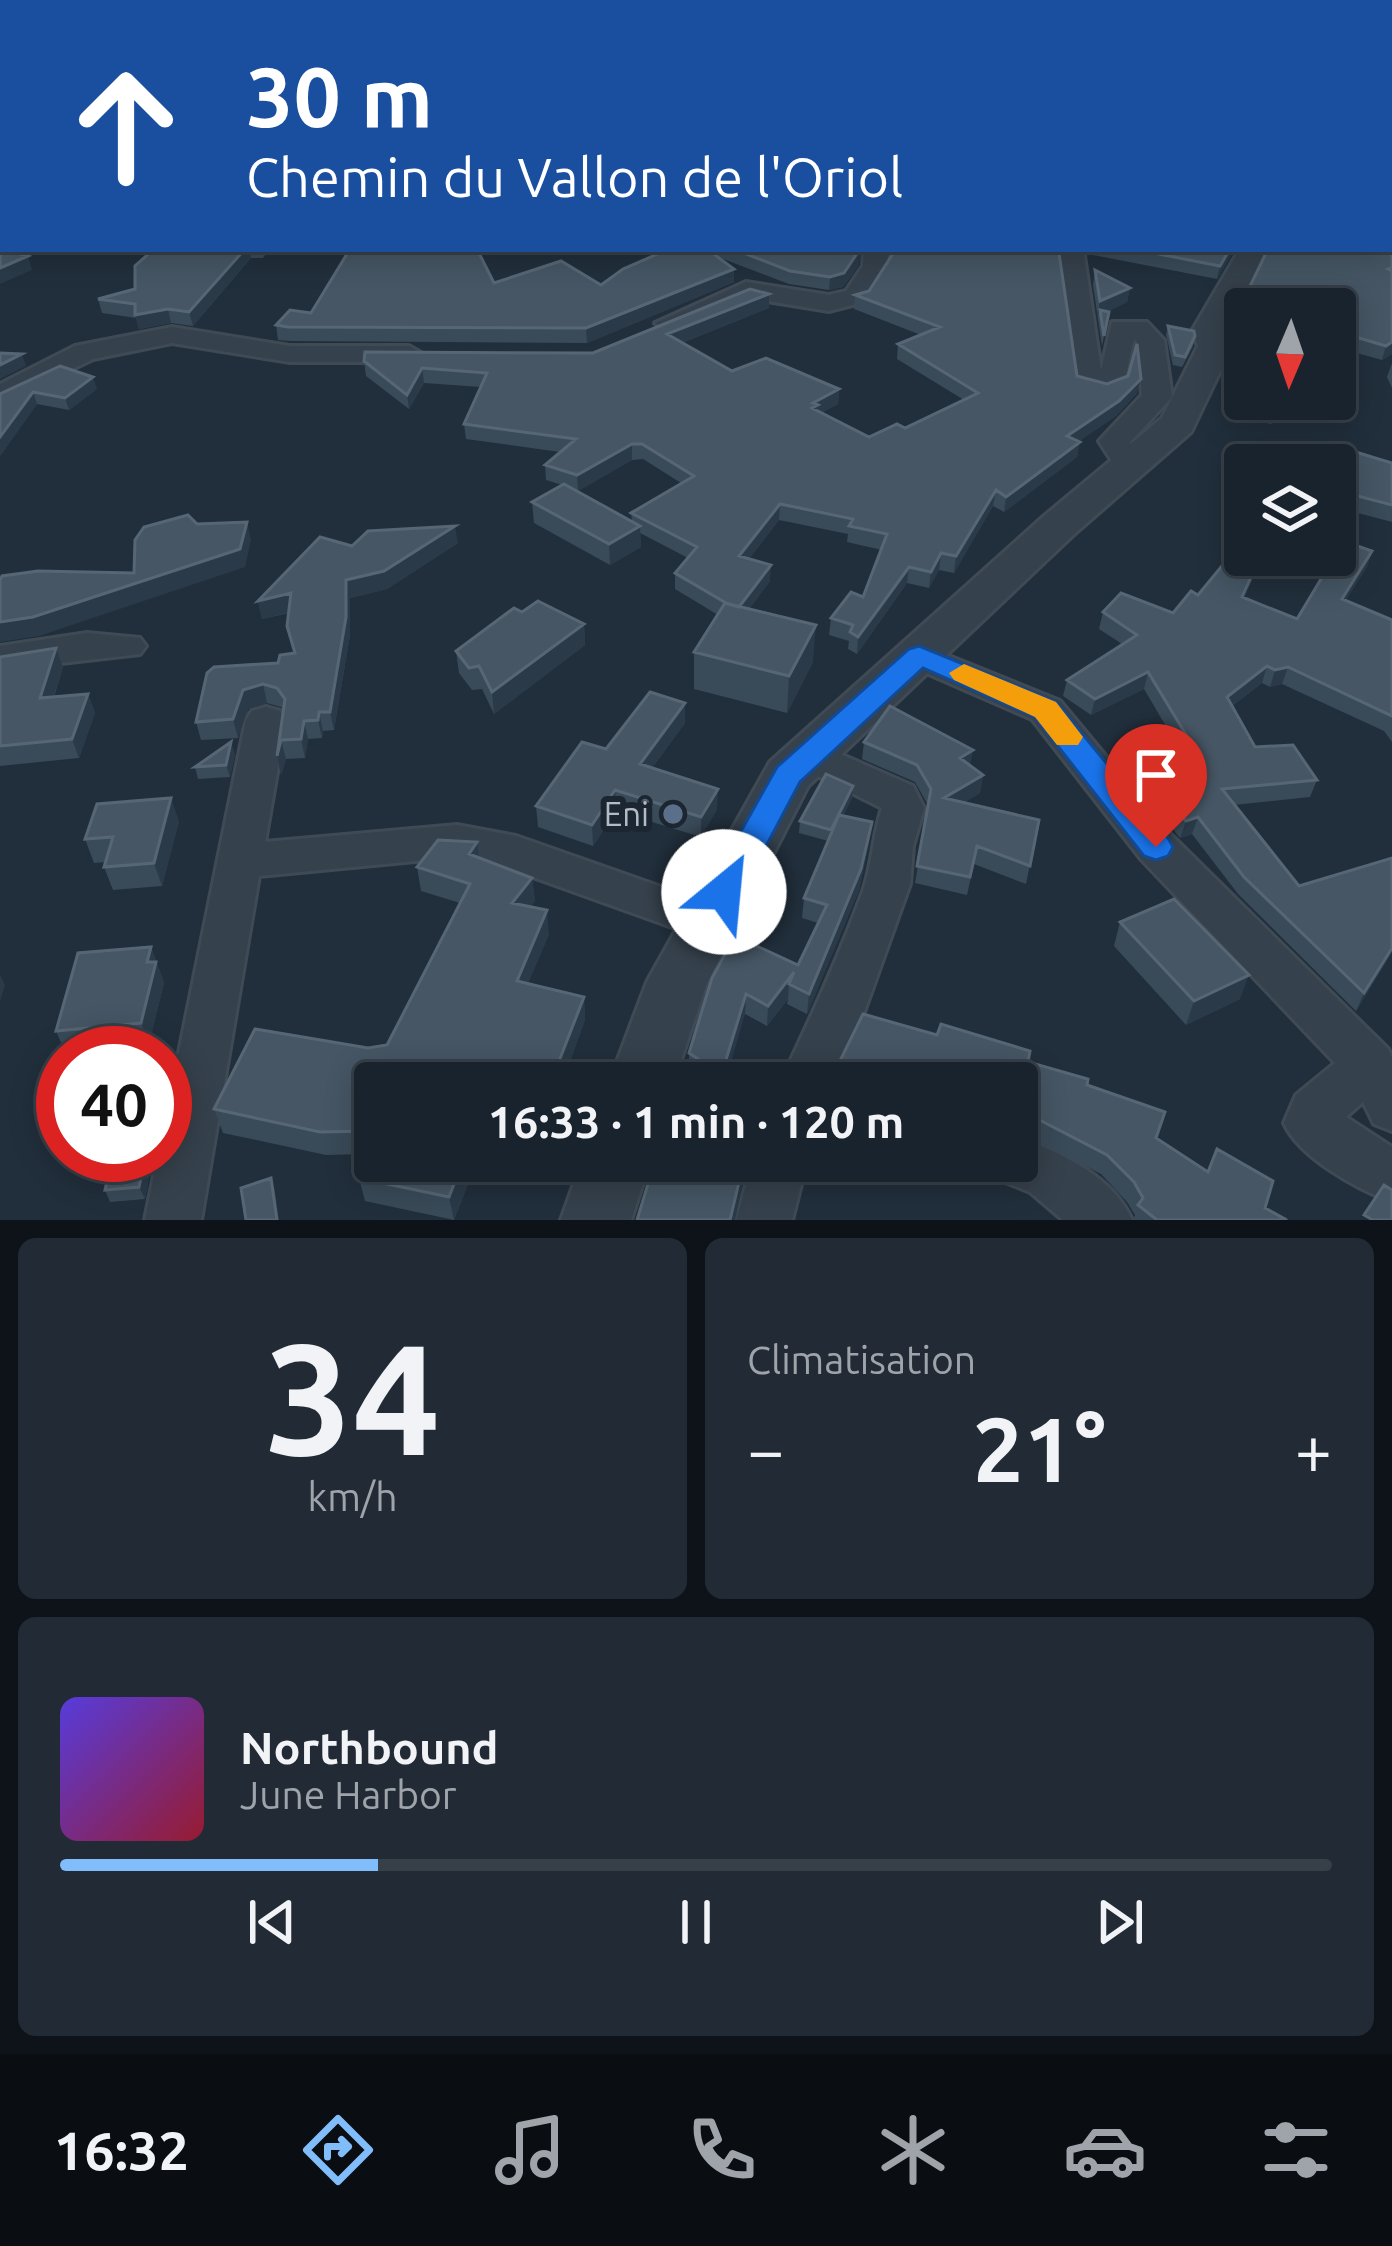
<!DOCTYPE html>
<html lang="fr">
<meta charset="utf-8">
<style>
:root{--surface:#19232d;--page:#222b35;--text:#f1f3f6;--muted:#9fa4aa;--line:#374049;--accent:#82bdfb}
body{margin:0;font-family:Ubuntu,sans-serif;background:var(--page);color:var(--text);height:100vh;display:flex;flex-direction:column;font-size:45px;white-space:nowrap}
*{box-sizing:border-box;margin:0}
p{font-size:39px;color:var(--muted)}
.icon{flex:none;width:66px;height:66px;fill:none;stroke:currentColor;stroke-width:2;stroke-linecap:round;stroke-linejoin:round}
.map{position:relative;height:1220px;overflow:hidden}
.drawer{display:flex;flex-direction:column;gap:18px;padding:18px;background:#0e1319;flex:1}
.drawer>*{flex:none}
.guide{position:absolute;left:0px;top:0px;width:1392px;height:252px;box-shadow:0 6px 30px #0003,0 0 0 3px var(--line);background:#1a4fa0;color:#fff;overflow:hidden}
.needle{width:78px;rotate:182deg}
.controls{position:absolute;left:1224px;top:288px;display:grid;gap:24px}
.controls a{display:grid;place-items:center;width:132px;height:132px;border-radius:12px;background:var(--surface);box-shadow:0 6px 30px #0003,0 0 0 3px var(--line);font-size:60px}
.speed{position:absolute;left:36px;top:1026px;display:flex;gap:24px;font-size:60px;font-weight:700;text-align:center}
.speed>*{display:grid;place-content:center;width:156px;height:156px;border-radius:50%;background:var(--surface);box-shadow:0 6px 30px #0003,0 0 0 3px var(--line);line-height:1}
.speed .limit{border:18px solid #d22;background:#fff;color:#111}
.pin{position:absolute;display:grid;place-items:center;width:102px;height:102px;color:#fff;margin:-123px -51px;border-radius:50% 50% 50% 0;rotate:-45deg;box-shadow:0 0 12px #0007}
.pin .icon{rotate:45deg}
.me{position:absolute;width:132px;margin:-66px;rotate:28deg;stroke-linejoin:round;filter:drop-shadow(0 0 9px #0008)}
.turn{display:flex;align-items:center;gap:42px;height:252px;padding:0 48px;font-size:54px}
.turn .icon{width:156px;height:156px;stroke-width:2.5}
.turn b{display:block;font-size:84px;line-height:102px}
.big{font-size:90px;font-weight:600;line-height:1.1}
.drawer .tile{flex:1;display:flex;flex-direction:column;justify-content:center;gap:18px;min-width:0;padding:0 42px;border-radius:18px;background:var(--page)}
.drawer .dial{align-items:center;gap:0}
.dial b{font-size:156px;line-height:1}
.song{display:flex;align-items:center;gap:36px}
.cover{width:144px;height:144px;border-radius:18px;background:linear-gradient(135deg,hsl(250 70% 55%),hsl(350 70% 35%))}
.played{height:12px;border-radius:6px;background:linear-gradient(90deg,var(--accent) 25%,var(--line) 25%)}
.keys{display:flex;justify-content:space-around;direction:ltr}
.heat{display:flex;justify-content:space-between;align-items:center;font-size:66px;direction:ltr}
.drawer .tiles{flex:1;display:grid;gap:18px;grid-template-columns:1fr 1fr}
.tile:last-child{grid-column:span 2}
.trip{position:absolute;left:354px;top:1062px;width:684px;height:120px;border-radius:12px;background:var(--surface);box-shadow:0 6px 30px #0003,0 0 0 3px var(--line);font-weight:600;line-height:120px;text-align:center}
.dock{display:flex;height:192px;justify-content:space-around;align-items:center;background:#0a0e12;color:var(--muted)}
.dock .icon{width:84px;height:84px}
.dock .on{color:var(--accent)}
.dock b{font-size:54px;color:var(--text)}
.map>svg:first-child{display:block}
</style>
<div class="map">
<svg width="1392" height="1220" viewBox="0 0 1392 1220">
<rect width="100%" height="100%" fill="#212f3c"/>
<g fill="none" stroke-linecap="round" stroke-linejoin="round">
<defs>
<path id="minor" d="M3 7V17L0 18V8Z
M3 212V226L0 227V213Z
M864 249H888L887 266 864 302 829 311 749 298 677 329 668 331 655 323 746 282 829 295 846 291 863 266Z
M1059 249H1083L1101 371 1112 322H1147L1164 340 1172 397 1130 442 1146 465 1141 472H1119L1099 441 1142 395 1137 342 1134 339 1123 387 1105 394 1078 388Z
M172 327 290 346H409L423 354 409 362H290L172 343 93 359 0 404V384L75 346Z
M87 633 140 638 146 646 140 654 0 670V646Z
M919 644 1060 701 1171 835 1388 1049 1392 1057V1131L1374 1124 1363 1102 1346 1117 1392 1147V1202C1357 1189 1299 1157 1284 1123L1296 1095 1335 1063 1141 859 1032 719 906 664 900 656 906 648Z
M266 707 280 711 286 720 265 842 457 825 516 836 724 909 731 922 724 935 708 940 497 864 457 857 259 876 201 1220H145L158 1155H165V1122L246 720 252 711Z
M808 740 913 786 924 808 913 846 910 884 859 1026 832 1083H780C810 1020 839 957 863 891 872 866 873 835 882 808L794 764 788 754 794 744Z
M1017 1136C1060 1153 1112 1175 1132 1220H1063L1030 1192 998 1179 990 1161H1017Z
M753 1161H807L792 1220H736Z"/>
<path id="tertiary" d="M1240 249H1270L1226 331 1232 346 1191 432 1073 535 808 786 707 983 673 1083H609L647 982 770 762 1043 517 1162 418 1198 346 1192 331Z
M582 1161H650L631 1220H561Z"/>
<path id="secondary" d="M1389 42 1392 43V57L1389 56Z"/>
</defs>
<!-- minor casing -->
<use href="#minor" stroke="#3f4a55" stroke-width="6"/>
<!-- tertiary casing -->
<use href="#tertiary" stroke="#3f4a55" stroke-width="6"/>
<!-- secondary casing -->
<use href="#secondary" stroke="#3f4a55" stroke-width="6"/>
<!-- minor -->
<use href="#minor" fill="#35414c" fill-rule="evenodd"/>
<!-- tertiary -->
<use href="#tertiary" fill="#35414c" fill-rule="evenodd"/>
<!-- secondary -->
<use href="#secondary" fill="#43505f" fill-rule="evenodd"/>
</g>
<!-- wall -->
<path fill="#394a58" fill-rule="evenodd" d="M1389 130 1392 131V354L1382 360 1335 347V309H1245V344L1235 341 1231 331 1235 317 1268 249H1389Z
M154 249H269L263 258H251L193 326 171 323 139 329 136 318 102 313 98 299 135 289Z
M669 249H860L859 265 843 287 829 290 789 284 718 257 734 282 587 343 290 341 278 340 276 325 311 313 494 283 601 285Z
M891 249H1052L1077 376 1137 393 1116 416 1079 441 1077 457 1004 512 993 506 954 573 939 570 929 588 907 583 857 654 848 649 849 641 829 635 831 618 863 597 882 550 847 542 848 534 779 520 749 559 770 581 749 609 813 662 787 713 694 689V652L718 615 675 589V573L688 558 640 533 641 547 610 565 534 523 532 502 562 485 546 480 545 465 560 452 466 439 464 424 481 387 424 383 409 409 366 376 364 361 593 353 769 294V308L682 343 732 371 839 389 838 404 821 413 869 437 905 428 964 400 897 359 898 344 921 335 854 309 855 295 869 291 891 256ZM643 459 681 483 631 513 632 521 572 489 578 491 632 460Z
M1085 249H1235L1217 279 1088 254Z
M1095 270 1130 288 1127 302 1107 312H1109L1102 346 1093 285Z
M1168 326 1195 336 1193 346 1182 367 1173 365 1166 335Z
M1392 363V388L1387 377Z
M1245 384V399H1314L1313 404 1301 401 1286 418 1271 424 1235 416Z
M97 389 69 410 37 404 0 456V394Z
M1392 463V522L1335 507V465Z
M458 543 387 589 350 598V635L334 730 323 731 322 738 308 739 305 758 286 759 281 775 277 756 284 710 281 707 267 703 248 709 238 738 201 740 196 722 294 653 289 613 262 619 258 601 352 546Z
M1372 551 1367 567 1345 601 1392 620V742L1384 731 1282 684 1270 687 1262 683 1232 706 1255 747 1317 780 1310 797 1234 805 1299 886 1392 952 1356 1011 1238 894 1192 834 1180 838 1140 789 1145 772 1172 766 1170 762 1175 745H1177L1144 689 1091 715 1063 696 1067 680 1122 644 1099 629 1103 612 1173 613 1245 555H1335ZM1262 558 1321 579 1297 619 1244 598Z
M522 612 584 624 585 645 494 714 482 689 472 690 459 673 456 651Z
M0 657 63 667 54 697 88 694 95 713 79 758 0 766Z
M685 723 652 768 717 809 701 837 616 811 593 846 538 827 536 806 606 749Z
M864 742 970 766 983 775 980 793 963 803 1039 820 1026 884 974 864 967 895 915 883 928 805 915 782 862 759Z
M235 754 230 777 198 779 195 767Z
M852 798 843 816 872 822 869 842 859 890 807 1014 787 1004 788 999 767 1026 745 1014 694 1076 689 1073V1053L712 978 798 965 818 923 802 918 804 898 828 841 799 833 800 821Z
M179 821 162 886 113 890 104 867 106 862 94 863 85 839Z
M477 842 480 858 532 878 535 901 530 907 549 934 528 983 584 997 585 1020 562 1083H375L477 1161 454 1220 365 1201 359 1178 365 1154 326 1155 223 1133 214 1109 368 1048 387 1045 460 903 421 891 417 867Z
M1120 922 1240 999 1186 1025 1114 946Z
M151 947 164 983 149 1043 65 1052 56 1031Z
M1028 1062 1087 1085 1156 1138 1265 1208 1287 1220H1133L1135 1215 1127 1202 1101 1174 1019 1132 1017 1133V1083Z
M153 1155 145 1199 110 1202 105 1190Z"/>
<!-- shaded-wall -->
<path fill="#2a3a48" d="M245 249H250L251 258 193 326 189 312Z
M860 249 859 265 843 287 829 290 830 277Z
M1230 249H1235L1217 279 1220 266Z
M28 256 32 270 0 284V268Z
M734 269V282L587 343 586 328Z
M1130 288 1127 302 1101 315 1100 310 1097 316 1100 301Z
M769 294V308L667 349V334Z
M168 309 171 323 139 329 135 315Z
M1392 342V354L1382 360 1386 346Z
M22 354 26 366 0 379V365Z
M422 368 424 383 409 409 407 395Z
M93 377 97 389 69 410 65 398Z
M1141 379 1137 393 1116 416 1065 451 1067 436Z
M839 389 838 404 817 415 811 423 813 403Z
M33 392 37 404 0 456V437Z
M1294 399H1301L1286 418 1271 424 1275 409Z
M1080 442 1077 457 1004 512 1006 497Z
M632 444V460L578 491 577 475Z
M996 490 993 506 954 573 956 556Z
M780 504 779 520 739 572V556Z
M247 522 251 540 245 567 39 636 0 642V622L240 549Z
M455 526 458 543 387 589 350 598V635L334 730 330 712 346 580Z
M640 526 641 547 610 565 609 544Z
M1372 551 1367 567 1336 616 1342 599Z
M941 553 939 570 929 588 931 572Z
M1261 555H1263L1237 614 1242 597Z
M771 565 770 581 737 626V610Z
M909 567 907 583 857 654 858 637Z
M291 593 294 611 262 619 258 601Z
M584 624 585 645 494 714 492 692Z
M816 625 813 662 787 713 789 676Z
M56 648 63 667 47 717 40 698Z
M1267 666 1262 683 1221 714 1227 697Z
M1288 667 1282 684 1270 687 1275 670Z
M1148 672 1144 689 1091 715 1095 699Z
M263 684 267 703 248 709 238 738 233 719 243 690Z
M88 694 95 713 79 758 72 739Z
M685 703V723L640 785V764Z
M319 712 323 731 322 738 318 720Z
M304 721 308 739 305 758 301 739Z
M281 740 286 759 281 775 277 756Z
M231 742 235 754 230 777 226 765Z
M973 750 970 767 960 758Z
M983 775 980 793 942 816 944 798Z
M853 786 852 798 830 842 831 830Z
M718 789 717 809 701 837V817Z
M615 790 616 811 593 846 592 825Z
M171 798 179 821 162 886 154 863Z
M1198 817 1192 834 1180 838 1186 821Z
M872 822 869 842 859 890 807 1014 809 994Z
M477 842 481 866 469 854Z
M532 878 535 901 515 927 512 903Z
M547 910 549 934 519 1004 517 981Z
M151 947 164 983 149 1043 141 1023 147 962Z
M1392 948V952L1356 1011 1364 993Z
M794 972 789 984 788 999 767 1026 768 1006Z
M0 975 5 985 0 1001Z
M1249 975 1240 999 1186 1025 1194 1001Z
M746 994 745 1014 725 1083H719Z
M584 997 585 1020 562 1083H555L554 1074Z
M502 1062 505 1083H494Z
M146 1155H153L145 1199 139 1187Z
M463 1161H477L454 1220 449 1197Z
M744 1161H748L735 1220H730Z
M271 1178 275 1190 279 1220H277Z"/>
<!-- building -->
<path fill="#465664" stroke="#576674" stroke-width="3" d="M246 0H1038L1061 3H239Z
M1389 21H1392V36H1389V40Z
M1389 84 1392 85V111L1389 110V115Z
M1389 130 1392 131V267L1388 269 1392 271V342L1386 346 1335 331V309H1245V328L1238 326 1235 317 1268 249H1389Z
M0 248 3 249 28 256 0 268Z
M154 249H245L189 312 168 309 135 315V304L98 299 135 289V266Z
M350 249H477L494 283 561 261 601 285 623 269 669 249H707L734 269 586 328 288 327 276 325 290 310 311 313Z
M733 249H860L844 273 830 277 790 271Z
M892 249H1052L1059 253 1077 376 1107 384 1128 376 1137 344 1141 379 1119 401 1067 436 1080 442 1006 497 996 490 956 556 941 553 931 572 909 567 858 637 850 632 853 625 831 618 851 592 863 597 887 534 849 526 853 519 780 504 739 556 771 565 739 607 728 604 675 573 697 547 631 513 694 476 642 444H632L577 475 545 465 576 439 464 424 487 373 422 368 407 395 364 361 365 352 593 353 750 289 769 294 667 334 732 371 766 358 839 389 813 403 818 405 812 408 869 437 897 424 905 428 978 393 898 344 940 327 855 295 869 291 892 255Z
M1133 249H1230L1220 266Z
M1095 270 1130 288 1100 301Z
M1100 310 1109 312 1104 336Z
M1168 326 1194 331 1195 336 1185 357 1175 355Z
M0 353 22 354 0 365Z
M60 366 93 377 65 398 33 392 0 437V394Z
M1245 384V399H1294L1290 403 1275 409 1239 401Z
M1336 446 1392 463V505L1335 490V465H1308L1319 450 1332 452Z
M564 484 640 526 609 544 532 502Z
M188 515 197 524 247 522 240 549 33 617 0 622V580L2 576 38 571 134 573 135 540 144 527Z
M455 526 384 571 346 580V617L330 712H319L318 720 304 721 301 739 281 740 277 756 285 699 277 688 263 684 243 690 233 719 196 722 207 673 214 667 278 663 280 655 295 653 287 626 291 593 258 601 320 537 352 546 368 531Z
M1245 538V555H1261L1242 597 1297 619 1330 564 1303 555H1335V538L1372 551 1342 599 1392 620V716L1288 667 1275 670 1267 666 1227 697 1255 747 1293 745 1317 780 1222 789 1299 886 1392 858V948L1364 993 1244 877 1198 817 1186 821 1145 772 1179 764 1176 760 1183 759 1175 745 1191 743 1148 672 1095 699 1067 680 1137 635 1103 612 1121 593 1173 613 1191 591 1198 595Z
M538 601 584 624 492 692 479 666 469 668 456 651 514 608 522 612Z
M725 603 816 625 789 676 694 652Z
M56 648 40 698 88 694 72 739 0 746V657Z
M650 692 685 703 640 764 718 789 701 817 615 790 592 825 536 806 582 742 606 749Z
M890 706 973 750 960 758 983 775 944 798 1039 820 1030 866 977 846 970 877 917 866 931 789 917 765 864 742Z
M231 742 226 765 195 767Z
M826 774 853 786 831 830 800 821Z
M171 798 154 863 104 867 113 837 85 839 97 804Z
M839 815 872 822 861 869 809 994 789 984 794 972 768 1006 746 994 719 1083H692L698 1059 689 1053 712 978 735 936 798 965 827 905 804 898Z
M438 840 477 842 469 854 532 878 512 903 547 910 517 981 584 997 554 1074 502 1062 494 1083H375V1161H463L449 1197 359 1178 372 1131 320 1132 214 1109 255 1029 368 1048 387 1045 470 884 417 867Z
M1174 899 1249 975 1194 1001 1120 922Z
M151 947 147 962H156L141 1023 56 1031 78 953Z
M863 1014 937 1035 941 1024 1030 1051 1028 1062 1088 1079 1087 1085 1165 1112 1156 1138 1208 1172 1217 1149 1273 1181 1265 1208 1287 1220H1157L1138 1205 1143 1198 1134 1182 1107 1155 1024 1112 1017 1116V1131V1083H822L824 1067 838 1065Z
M113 1155H146L139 1187 105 1190Z
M673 1161H744L730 1220H637L654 1164 671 1168Z
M271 1178 277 1220H246L241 1188Z
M1384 1185 1392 1190V1220H1373L1364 1215Z"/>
<!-- route -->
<path fill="#1a73e8" stroke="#114b97" stroke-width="3" d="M919 646 1056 702 1168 838 1173 847 1168 856 1156 860 1144 856 1035 717 923 668 800 782 737 901 724 905 712 901 707 892 777 767 909 649Z"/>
<!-- slow -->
<path fill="#f59e0b" d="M964 664 1056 702 1083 737 1078 745H1057L1035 717 954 680 949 673Z"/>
<!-- markers -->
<circle fill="#5c6f8a" stroke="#1b2631" stroke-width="4.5" cx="673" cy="814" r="12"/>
<g text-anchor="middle" stroke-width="12" stroke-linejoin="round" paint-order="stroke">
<!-- poi labels -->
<g font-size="33" fill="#b1bcc8" stroke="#1b2631" text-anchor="end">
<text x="649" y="826">Eni</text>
</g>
</g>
</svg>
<div class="controls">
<a><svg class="needle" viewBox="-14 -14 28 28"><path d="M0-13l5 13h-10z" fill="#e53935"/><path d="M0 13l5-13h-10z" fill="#9fa4aa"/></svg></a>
<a><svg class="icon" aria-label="layers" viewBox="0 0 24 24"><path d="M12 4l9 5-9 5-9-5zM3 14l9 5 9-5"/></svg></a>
</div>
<div class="speed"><div class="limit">40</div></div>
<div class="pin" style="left:1156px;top:847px;background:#d93025"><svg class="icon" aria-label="arrive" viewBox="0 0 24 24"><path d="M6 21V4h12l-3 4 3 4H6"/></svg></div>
<svg class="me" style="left:724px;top:892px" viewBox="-20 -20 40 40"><circle r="19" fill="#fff"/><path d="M0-13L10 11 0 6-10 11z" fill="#1a73e8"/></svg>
<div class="trip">16:33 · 1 min · 120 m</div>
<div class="guide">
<div class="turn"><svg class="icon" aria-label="ahead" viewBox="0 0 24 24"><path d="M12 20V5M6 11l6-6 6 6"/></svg><div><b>30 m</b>Chemin du Vallon de l'Oriol</div></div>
</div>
</div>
<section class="drawer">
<div class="tiles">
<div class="tile dial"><b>34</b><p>km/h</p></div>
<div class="tile"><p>Climatisation</p>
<div class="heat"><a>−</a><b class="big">21°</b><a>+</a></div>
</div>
<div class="tile">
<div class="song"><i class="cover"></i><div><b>Northbound</b><p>June Harbor</p></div></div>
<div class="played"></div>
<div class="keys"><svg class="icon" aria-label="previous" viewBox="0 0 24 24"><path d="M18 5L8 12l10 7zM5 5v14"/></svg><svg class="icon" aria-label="pause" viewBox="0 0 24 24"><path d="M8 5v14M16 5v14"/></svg><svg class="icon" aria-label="next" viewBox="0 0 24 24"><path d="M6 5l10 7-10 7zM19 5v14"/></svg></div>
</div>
</div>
</section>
<nav class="dock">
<b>16:32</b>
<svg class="icon on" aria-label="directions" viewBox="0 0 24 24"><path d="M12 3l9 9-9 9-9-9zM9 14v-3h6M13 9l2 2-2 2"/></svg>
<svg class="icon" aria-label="music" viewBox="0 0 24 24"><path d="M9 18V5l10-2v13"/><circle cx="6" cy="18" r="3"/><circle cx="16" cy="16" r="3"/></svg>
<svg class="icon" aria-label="phone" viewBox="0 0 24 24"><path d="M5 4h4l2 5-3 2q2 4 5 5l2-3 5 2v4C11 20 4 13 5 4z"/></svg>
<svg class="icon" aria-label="climate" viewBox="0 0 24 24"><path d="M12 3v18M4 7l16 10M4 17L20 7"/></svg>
<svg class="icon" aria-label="car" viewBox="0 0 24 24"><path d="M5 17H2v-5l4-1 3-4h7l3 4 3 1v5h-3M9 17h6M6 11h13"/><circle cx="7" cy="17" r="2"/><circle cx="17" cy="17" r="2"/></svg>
<svg class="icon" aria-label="filters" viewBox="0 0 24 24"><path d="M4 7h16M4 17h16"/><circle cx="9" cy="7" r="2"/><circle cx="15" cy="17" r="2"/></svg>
</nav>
